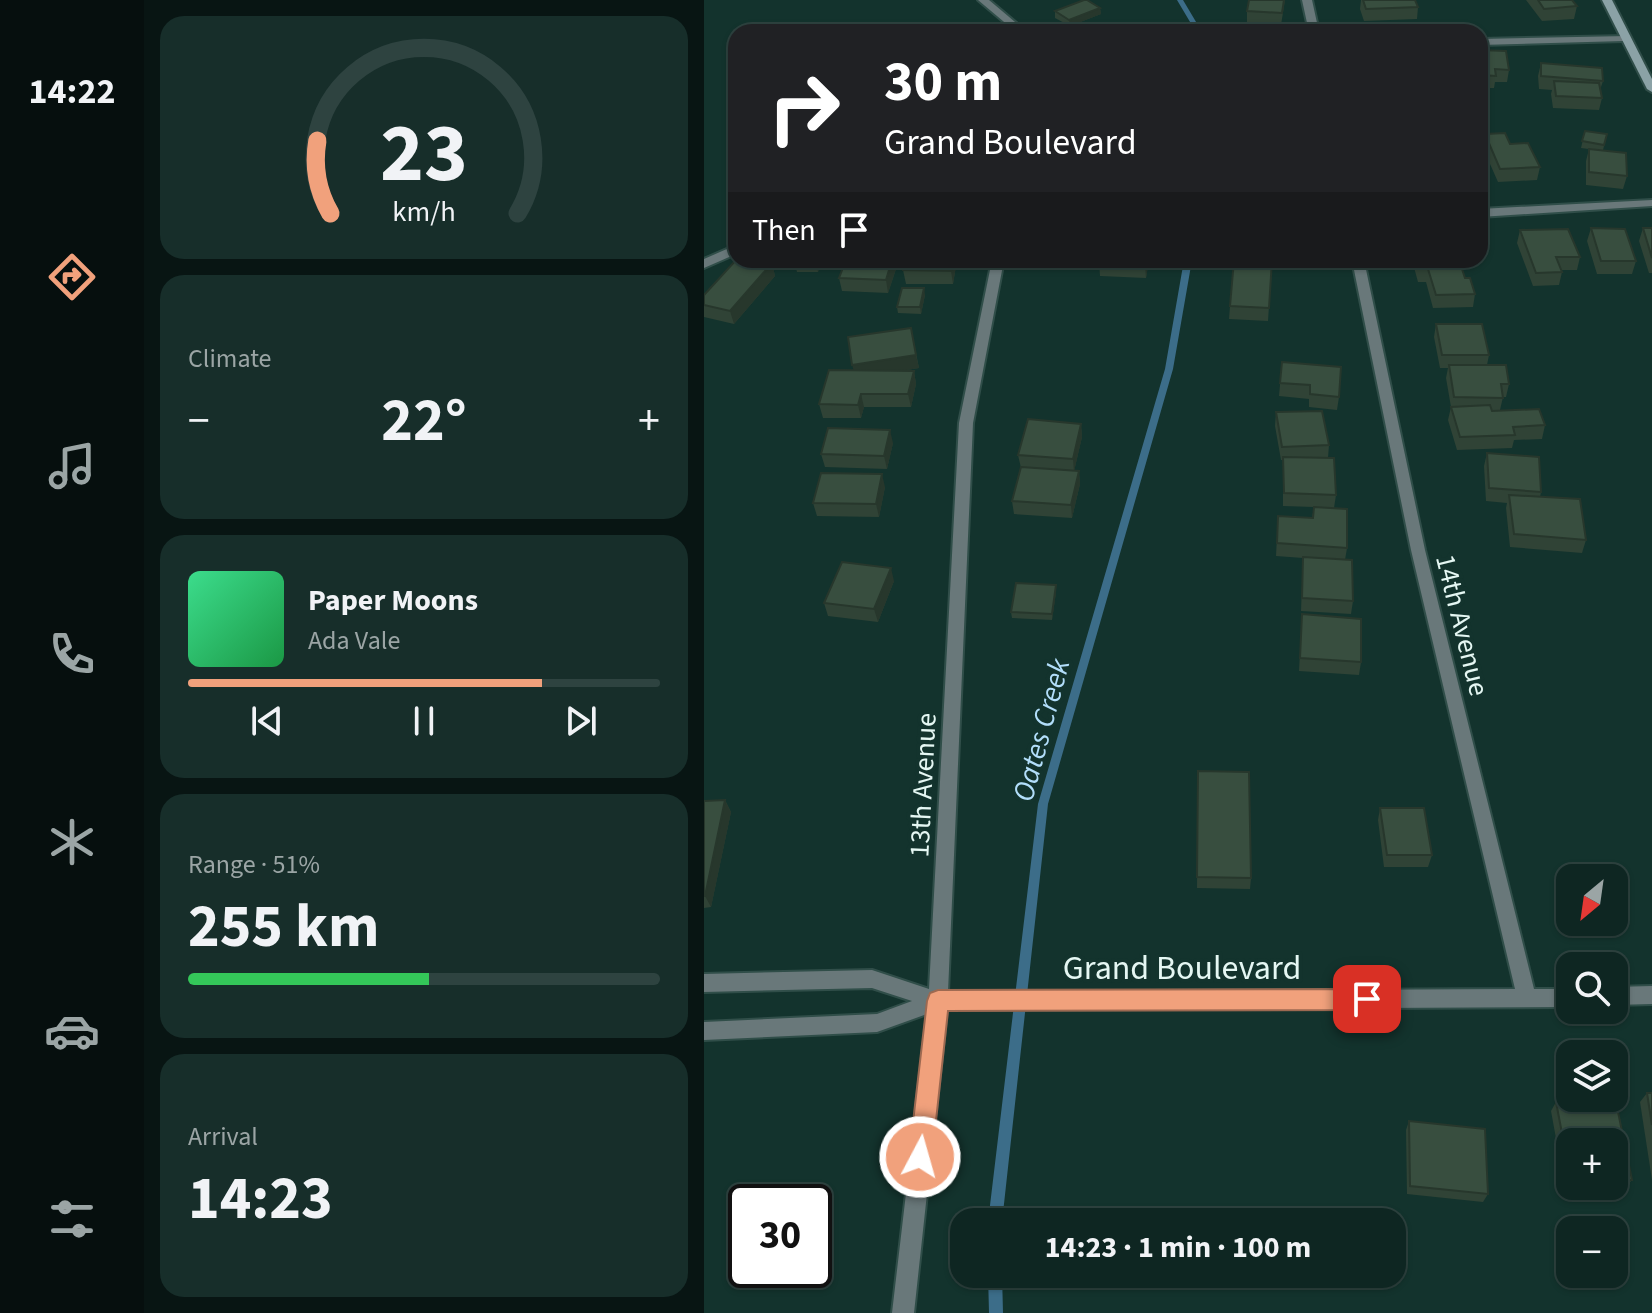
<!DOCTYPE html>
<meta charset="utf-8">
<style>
:root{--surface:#0e2622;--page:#172e2a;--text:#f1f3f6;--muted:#9ba5a5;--line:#2e4340;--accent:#f1a17c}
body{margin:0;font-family:"Source Sans 3",sans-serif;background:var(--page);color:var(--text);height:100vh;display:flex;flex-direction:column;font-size:30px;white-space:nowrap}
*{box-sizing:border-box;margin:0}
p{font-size:26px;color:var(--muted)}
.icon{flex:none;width:44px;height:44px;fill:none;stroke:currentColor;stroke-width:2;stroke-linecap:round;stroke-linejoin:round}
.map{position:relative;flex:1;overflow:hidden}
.panel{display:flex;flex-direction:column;gap:16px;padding:16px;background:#081513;width:560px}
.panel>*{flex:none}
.hud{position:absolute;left:24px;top:24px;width:760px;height:244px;border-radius:24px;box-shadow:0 2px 6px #0004,0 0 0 2px var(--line);background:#202124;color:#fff;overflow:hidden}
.needle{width:52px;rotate:209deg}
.buttons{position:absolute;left:852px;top:864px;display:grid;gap:16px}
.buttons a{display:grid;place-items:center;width:72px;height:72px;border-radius:16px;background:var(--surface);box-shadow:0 2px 6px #0004,0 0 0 2px var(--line);font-size:40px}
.speed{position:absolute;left:24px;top:1184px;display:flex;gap:16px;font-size:40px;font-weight:700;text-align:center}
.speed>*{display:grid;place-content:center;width:104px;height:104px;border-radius:50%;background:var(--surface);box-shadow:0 2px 6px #0004,0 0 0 2px var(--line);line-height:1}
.speed .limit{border:4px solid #111;border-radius:12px;background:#fff;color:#111}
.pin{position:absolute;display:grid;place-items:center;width:68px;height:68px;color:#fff;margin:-34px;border-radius:16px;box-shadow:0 4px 12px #0006}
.me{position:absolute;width:88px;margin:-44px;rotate:6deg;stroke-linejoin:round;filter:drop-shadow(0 0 6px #0008)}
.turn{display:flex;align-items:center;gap:28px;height:168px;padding:0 24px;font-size:36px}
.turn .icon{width:104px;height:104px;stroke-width:2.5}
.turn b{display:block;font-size:56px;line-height:68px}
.then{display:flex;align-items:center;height:76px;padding:0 24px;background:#0003;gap:16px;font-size:30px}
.big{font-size:60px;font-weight:700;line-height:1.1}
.panel .tile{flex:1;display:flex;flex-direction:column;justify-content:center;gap:12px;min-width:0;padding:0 28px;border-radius:24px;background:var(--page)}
.panel .dial{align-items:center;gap:0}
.dial svg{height:208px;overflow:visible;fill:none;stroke:var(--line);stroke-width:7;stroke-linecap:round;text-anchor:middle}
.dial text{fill:var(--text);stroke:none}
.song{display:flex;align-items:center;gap:24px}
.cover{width:96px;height:96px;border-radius:12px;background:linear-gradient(135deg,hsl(150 70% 55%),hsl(140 70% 35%))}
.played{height:8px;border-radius:4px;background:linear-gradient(90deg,var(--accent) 75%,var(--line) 75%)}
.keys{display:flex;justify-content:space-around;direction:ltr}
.heat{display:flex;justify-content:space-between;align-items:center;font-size:44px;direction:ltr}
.charge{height:12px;border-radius:6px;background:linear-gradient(90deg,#34c759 51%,var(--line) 0)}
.trip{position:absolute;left:246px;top:1208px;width:456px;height:80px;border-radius:24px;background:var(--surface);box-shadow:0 2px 6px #0004,0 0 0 2px var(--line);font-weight:700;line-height:80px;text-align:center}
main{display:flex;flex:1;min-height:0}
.dock{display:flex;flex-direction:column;width:144px;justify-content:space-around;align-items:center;background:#060f0e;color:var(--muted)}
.dock .icon{width:56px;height:56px}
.dock .current{color:var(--accent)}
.dock b{font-size:36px;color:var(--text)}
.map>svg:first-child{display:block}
</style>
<main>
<nav class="dock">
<b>14:22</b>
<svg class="icon current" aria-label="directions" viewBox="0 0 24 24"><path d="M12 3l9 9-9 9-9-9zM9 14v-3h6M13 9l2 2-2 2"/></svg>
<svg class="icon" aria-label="music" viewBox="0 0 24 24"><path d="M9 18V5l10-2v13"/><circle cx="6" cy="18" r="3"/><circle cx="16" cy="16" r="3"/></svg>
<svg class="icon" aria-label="phone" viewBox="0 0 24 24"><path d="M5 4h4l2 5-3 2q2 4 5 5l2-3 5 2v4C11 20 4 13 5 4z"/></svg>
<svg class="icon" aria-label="climate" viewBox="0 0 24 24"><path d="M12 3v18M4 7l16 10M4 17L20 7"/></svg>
<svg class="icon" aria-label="car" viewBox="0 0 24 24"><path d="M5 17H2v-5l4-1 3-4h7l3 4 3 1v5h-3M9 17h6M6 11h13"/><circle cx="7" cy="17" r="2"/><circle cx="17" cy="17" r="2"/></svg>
<svg class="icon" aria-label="filters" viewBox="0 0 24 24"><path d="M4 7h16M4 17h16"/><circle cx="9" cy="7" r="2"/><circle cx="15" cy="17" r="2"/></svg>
</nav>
<section class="panel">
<div class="tile dial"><svg viewBox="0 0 100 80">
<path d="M14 69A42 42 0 1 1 86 69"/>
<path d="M14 69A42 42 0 0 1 9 41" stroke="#f1a17c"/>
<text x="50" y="56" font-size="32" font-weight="700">23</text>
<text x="50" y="72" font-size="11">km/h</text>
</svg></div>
<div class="tile"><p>Climate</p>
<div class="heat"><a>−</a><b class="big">22°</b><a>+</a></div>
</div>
<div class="tile">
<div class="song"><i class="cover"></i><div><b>Paper Moons</b><p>Ada Vale</p></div></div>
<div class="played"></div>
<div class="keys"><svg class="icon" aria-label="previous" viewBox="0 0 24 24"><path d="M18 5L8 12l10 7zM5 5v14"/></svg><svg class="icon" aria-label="pause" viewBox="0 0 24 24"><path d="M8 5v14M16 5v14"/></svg><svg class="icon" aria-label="next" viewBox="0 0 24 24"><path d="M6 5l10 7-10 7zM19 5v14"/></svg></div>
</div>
<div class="tile"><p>Range · 51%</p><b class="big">255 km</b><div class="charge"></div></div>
<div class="tile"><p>Arrival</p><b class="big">14:23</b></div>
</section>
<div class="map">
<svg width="948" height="1313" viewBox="0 0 948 1313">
<rect width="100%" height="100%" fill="#13332d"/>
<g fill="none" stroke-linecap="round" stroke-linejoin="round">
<!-- stream -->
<path fill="#3c6d89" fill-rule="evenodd" d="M473 0H479L498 32H492Z
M480 260H488L469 369 344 804 298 1222H284L334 804 461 369Z
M284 1274H298L299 1313H285Z"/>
<defs>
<path id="street" d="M274 0H285L323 32H312Z
M598 0H608L615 32H605Z
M924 36 925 38 920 41 776 45V39Z
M948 200V206L776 217V209Z
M32 245V254L0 268V259Z
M288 260H300L269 423 244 992 811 989 707 550 648 260H660L721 550 830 989H866V1007L243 1010 210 1313H188L223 1014 173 1032 0 1040V1022L173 1014 208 1001 168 988 0 992V974L168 970 225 989 255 423Z
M948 986V1004L910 1005V987Z"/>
<path id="secondary" d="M898 0H908L948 79V92L943 89Z"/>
</defs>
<!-- street casing -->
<use href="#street" stroke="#304e49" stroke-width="4"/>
<!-- secondary casing -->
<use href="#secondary" stroke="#304e49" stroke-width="4"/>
<!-- street -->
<use href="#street" fill="#69787a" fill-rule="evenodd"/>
<!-- secondary -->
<use href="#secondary" fill="#8ba2a6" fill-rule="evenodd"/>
</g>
<!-- wall -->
<path fill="#304336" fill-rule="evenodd" d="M581 0 577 25 543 24V11Z
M657 0H711L714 7 713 19 660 21 656 9Z
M822 0H868L873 6 870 19 838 21Z
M396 8 397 14 366 26 351 18V11Z
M776 50 805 70 803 82H791L790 88H776Z
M837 63 899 81 896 90 898 98 895 110 849 108 847 94 848 90 835 89 834 76Z
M881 131 903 134 899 150 923 176 919 189 882 185V161L885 149 877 148Z
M781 134 806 144 836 167 833 180 794 182 778 146Z
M776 159 780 169 778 181H776Z
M887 228 932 261 928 274H893L883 241Z
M939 228H948V273H945L935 241Z
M816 230 876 257 873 270H857L858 272 855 285 829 286 813 243Z
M90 260H133L131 266H116L114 272H93Z
M142 260H195L184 293 138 291 135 278Z
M253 260 249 284H202L199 270Z
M445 260 442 278 396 276 395 262Z
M568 260 564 321 525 319 526 306Z
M708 260H755L761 278 771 294 769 307 729 308 722 282H714Z
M68 263 71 276 30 324 0 317V295Z
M221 295 217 314 194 313 193 307Z
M732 324 785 355 783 365 805 384 802 397H799L796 410 841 425 838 439 810 440 808 448 753 450 744 420 747 407 742 378 744 368H736L730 337Z
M207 328 215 368 197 371H210L212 384 207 407H160L157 418H119L115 404Z
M578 362 635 397 633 410 605 407V399L575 396Z
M572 412 625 445 624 458 632 495 630 508 643 548 641 560 649 601 647 614 597 611 599 558 572 556 574 516 608 518 610 507 579 506V460H577L571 426Z
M377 424 378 437 370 471H375L376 484 368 518 310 514 308 501 317 468 314 455Z
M189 443 183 469 121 467 117 454Z
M783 453 837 492 836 497 882 540 878 553 806 547 802 508 803 503 782 501 780 466Z
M181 487 175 517 113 516 109 503Z
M190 581 174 622 124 616 120 603Z
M352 585V592L348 620 308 618 307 612Z
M598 614 657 662 655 675 595 671Z
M494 771 547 878 546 889 493 888Z
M21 800 27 812 7 907 0 908V801Z
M676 808 728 855 724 867H680L674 820Z
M943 1093H948V1180L936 1102Z
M852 1102H912L928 1180 921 1188H861L847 1111ZM866 1142H910V1186H866Z
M705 1121 784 1194 779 1202 703 1194 702 1130Z"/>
<!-- shaded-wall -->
<path fill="#27372c" d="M396 8 397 14 366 26 365 20Z
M112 260H115L116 266 114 272Z
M188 260H195L184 293 182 280Z
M249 260H253L249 284 247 271Z
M442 260H445L442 278 441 265Z
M68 263 71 276 30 324 26 311Z
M220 288 221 295 217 314 216 307Z
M212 355 215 368 152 378 148 365Z
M210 371 212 384 207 407 204 394Z
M157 394 160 407 157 418 154 405Z
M377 424 378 437 370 472 369 459Z
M186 430 189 443 183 469 180 456Z
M375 471 376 484 368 518 367 505Z
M178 474 181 487 175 517 172 504Z
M187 568 190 581 174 622 170 609Z
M352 585V592L348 620V614Z
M21 800 27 812 7 907 1 896Z"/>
<!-- building -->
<path fill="#384e3f" stroke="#27372c" stroke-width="2" d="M380 0H383L396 8 365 20 351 11Z
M545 0H580L578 13 543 11Z
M659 0H711L714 7 662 9Z
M834 0H868L873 6 840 9Z
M776 50 802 51 805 70 791 69 792 76 776 75Z
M837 63 898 68 899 81 837 76Z
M850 81 895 83 898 98 852 96Z
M881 131 903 134 900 145 878 141Z
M801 133 806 144 824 143 836 167 796 169 781 134Z
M885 149 922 153 923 176 885 172Z
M776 159 780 169H776Z
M887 228 921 229 932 261H897Z
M939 228H948V258Z
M864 229 876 257H852L858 272 832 273 816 230Z
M32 260H54L68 263 26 311 0 305V295Z
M142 260H188L182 280 135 278Z
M201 260H249L247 271 199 270Z
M396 260H442L441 265 395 262Z
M530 260H568L565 308 526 306Z
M714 260H755L761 278H766L771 294 732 295 724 269H716Z
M198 288H220L216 307H193Z
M732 324H778L785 355H738Z
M207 328 212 355 148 365 144 337Z
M578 362 637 367 635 397 606 394V385L576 383Z
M745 365H802L805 384H797L799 398 750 397Z
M125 370 210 371 204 394H157L154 405 115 404Z
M786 405 788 411 835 409 841 425 809 427 811 435 756 437 747 407Z
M618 411 625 445 578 447 572 412Z
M324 419 377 424 369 459 314 455Z
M124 428 186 430 180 456 117 454Z
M783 453 835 457 837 492 785 488Z
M579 457 630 458 632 495 580 493Z
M317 467 375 471 367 505 308 501Z
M117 473 178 474 172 504 109 503Z
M805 495 876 499 882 540 810 534Z
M610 507 643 509V548L573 543 574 516 609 518Z
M599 557 648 560 649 601 598 598Z
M138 562 187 568 170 609 120 603Z
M312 583 352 585 348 614 307 612Z
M598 614 657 619V662L596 658Z
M494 771 545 772 547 878 493 877Z
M21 800 1 896H0V801Z
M676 808H720L728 855H683Z
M943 1093H948V1125Z
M852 1102H912L928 1180H910V1142H866V1175Z
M705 1121 781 1129 784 1194 706 1186Z"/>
<!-- route -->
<path fill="#f1a17c" stroke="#9d6951" stroke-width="2" d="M663 989 671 992 674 999 671 1007 663 1010 244 1011 228 1157 225 1165 216 1169 208 1165 205 1157 223 1001 226 993 234 990Z"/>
<g text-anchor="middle" stroke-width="8" stroke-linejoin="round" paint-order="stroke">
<!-- street labels -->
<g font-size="28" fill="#e5f7f3" stroke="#13332d">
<text transform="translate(759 625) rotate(76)" y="10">14th Avenue</text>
<text transform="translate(218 785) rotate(-87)" y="10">13th Avenue</text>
</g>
<!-- water labels -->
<g font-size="30" font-style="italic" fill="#b2defa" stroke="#13332d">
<text transform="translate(337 730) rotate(-75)" y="10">Oates Creek</text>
</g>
<!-- near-street labels -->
<g font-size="34" fill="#e5f7f3" stroke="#13332d">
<text x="478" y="979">Grand Boulevard</text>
</g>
</g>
</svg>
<div class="buttons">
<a><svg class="needle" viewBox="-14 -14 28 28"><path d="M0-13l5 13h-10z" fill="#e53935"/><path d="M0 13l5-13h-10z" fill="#9ba5a5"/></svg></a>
<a><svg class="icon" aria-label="search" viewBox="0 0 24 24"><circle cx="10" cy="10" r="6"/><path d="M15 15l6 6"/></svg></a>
<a><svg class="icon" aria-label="layers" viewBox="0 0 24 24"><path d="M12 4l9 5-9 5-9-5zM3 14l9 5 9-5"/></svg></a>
<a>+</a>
<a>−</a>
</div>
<div class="speed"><div class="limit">30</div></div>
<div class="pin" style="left:663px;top:999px;background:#d93025"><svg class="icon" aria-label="arrive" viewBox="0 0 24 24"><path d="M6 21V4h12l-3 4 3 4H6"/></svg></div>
<svg class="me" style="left:216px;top:1157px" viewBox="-20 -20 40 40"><circle r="17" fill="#f1a17c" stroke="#fff" stroke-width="3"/><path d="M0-11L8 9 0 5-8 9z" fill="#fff"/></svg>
<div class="trip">14:23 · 1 min · 100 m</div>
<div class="hud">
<div class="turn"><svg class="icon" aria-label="right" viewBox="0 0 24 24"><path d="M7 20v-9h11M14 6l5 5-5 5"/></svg><div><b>30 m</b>Grand Boulevard</div></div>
<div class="then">Then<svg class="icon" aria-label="arrive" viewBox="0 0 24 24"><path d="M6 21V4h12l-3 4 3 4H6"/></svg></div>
</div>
</div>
</main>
